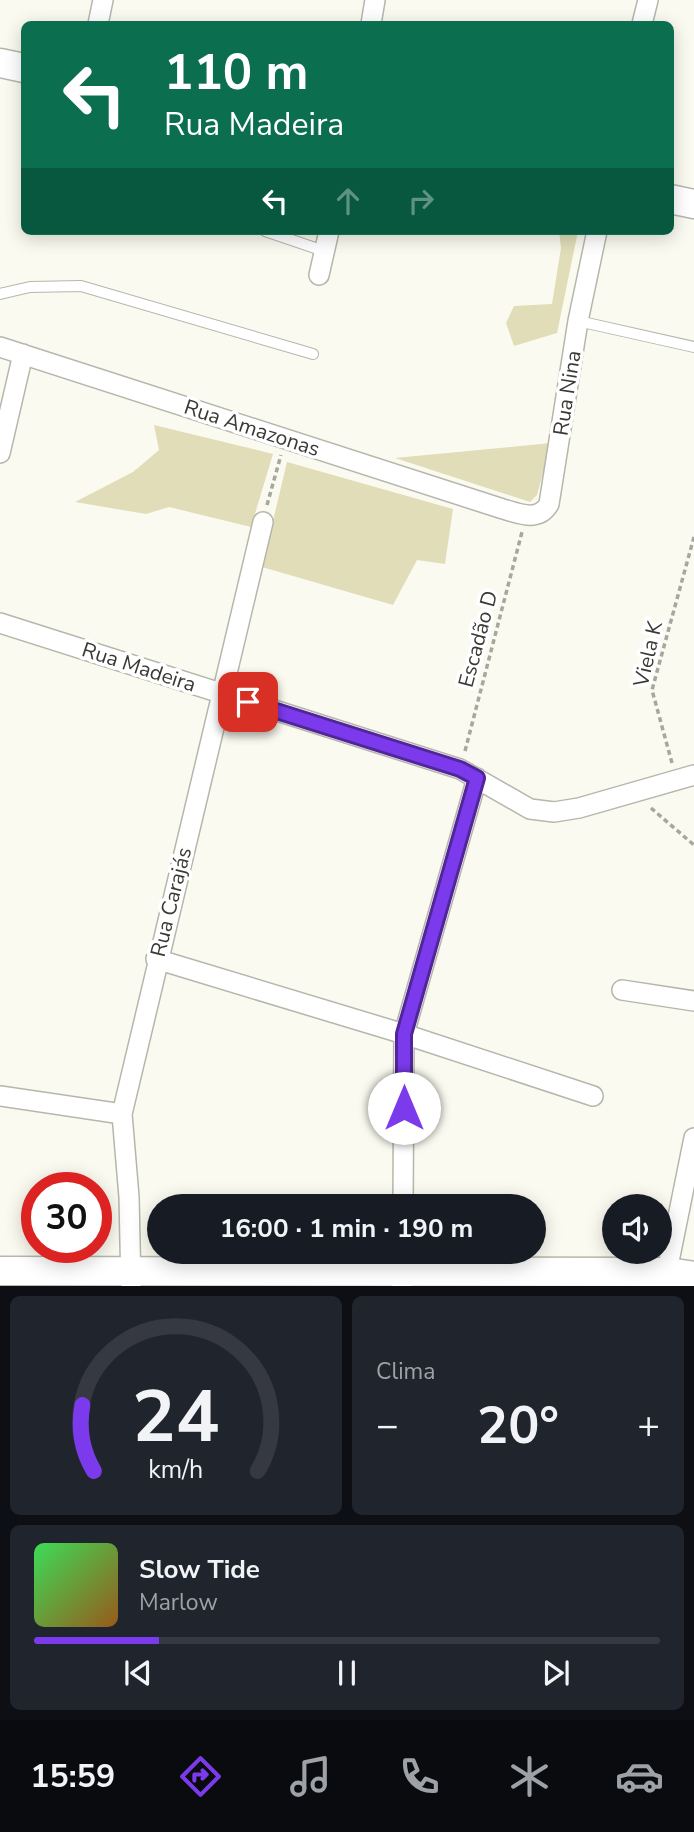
<!DOCTYPE html>
<html lang="pt">
<meta charset="utf-8">
<style>
:root{--surface:#171b24;--page:#20242c;--text:#f1f3f6;--muted:#9ea1a6;--line:#363941;--accent:#7c3aed}
body{margin:0;font-family:"Nunito Sans",sans-serif;background:var(--page);color:var(--text);height:100vh;display:flex;flex-direction:column;font-size:26px;white-space:nowrap}
*{box-sizing:border-box;margin:0}
p{font-size:23px;color:var(--muted)}
.icon{flex:none;width:38px;height:38px;fill:none;stroke:currentColor;stroke-width:2;stroke-linecap:round;stroke-linejoin:round}
.map{position:relative;height:1286px;overflow:hidden}
.details{display:flex;flex-direction:column;gap:10px;padding:10px;background:#0d0f14;flex:1}
.details>*{flex:none}
.guide{position:absolute;left:21px;top:21px;width:653px;height:214px;border-radius:10px;box-shadow:0 4px 18px #0003;background:#0b6e4f;color:#fff;overflow:hidden}
.tools{position:absolute;left:602px;top:1194px;display:grid;gap:14px}
.tools a{display:grid;place-items:center;width:70px;height:70px;border-radius:50%;background:var(--surface);box-shadow:0 4px 18px #0003;font-size:35px}
.speed{position:absolute;left:21px;top:1172px;display:flex;gap:14px;font-size:35px;font-weight:700;text-align:center}
.speed>*{display:grid;place-content:center;width:91px;height:91px;border-radius:50%;background:var(--surface);box-shadow:0 4px 18px #0003;line-height:1}
.speed .limit{border:10px solid #d22;background:#fff;color:#111}
.pin{position:absolute;display:grid;place-items:center;width:60px;height:60px;color:#fff;margin:-30px;border-radius:14px;box-shadow:0 4px 10px #0006}
.me{position:absolute;width:77px;margin:-38px;rotate:0deg;stroke-linejoin:round;filter:drop-shadow(0 0 5px #0008)}
.turn{display:flex;align-items:center;gap:24px;height:147px;padding:0 28px;font-size:32px}
.turn .icon{width:91px;height:91px;stroke-width:2.5}
.turn b{display:block;font-size:49px;line-height:60px}
.lanes{display:flex;align-items:center;height:66px;padding:0 28px;background:#0003;justify-content:center;gap:35px;direction:ltr}
.lanes .off{opacity:.35}
.big{font-size:52px;font-weight:700;line-height:1.1}
.details .card{flex:1;display:flex;flex-direction:column;justify-content:center;gap:10px;min-width:0;padding:0 24px;border-radius:10px;background:var(--page)}
.details .dial{align-items:center;gap:0}
.dial svg{height:182px;overflow:visible;fill:none;stroke:var(--line);stroke-width:7;stroke-linecap:round;text-anchor:middle}
.dial text{fill:var(--text);stroke:none}
.song{display:flex;align-items:center;gap:21px}
.cover{width:84px;height:84px;border-radius:10px;background:linear-gradient(135deg,hsl(130 70% 55%),hsl(30 70% 35%))}
.played{height:7px;border-radius:4px;background:linear-gradient(90deg,var(--accent) 20%,var(--line) 20%)}
.keys{display:flex;justify-content:space-around;direction:ltr}
.heat{display:flex;justify-content:space-between;align-items:center;font-size:38px;direction:ltr}
.details .tiles{flex:1;display:grid;gap:10px;grid-template-columns:1fr 1fr}
.card:last-child{grid-column:span 2}
.trip{position:absolute;left:147px;top:1194px;width:399px;height:70px;border-radius:35px;background:var(--surface);box-shadow:0 4px 18px #0003;font-weight:700;line-height:70px;text-align:center}
.tab-bar{display:flex;height:112px;justify-content:space-around;align-items:center;background:#090b0e;color:var(--muted)}
.tab-bar .icon{width:49px;height:49px}
.tab-bar .on{color:var(--accent)}
.tab-bar b{font-size:32px;color:var(--text)}
.map>svg:first-child{display:block}
</style>
<div class="map">
<svg width="694" height="1286" viewBox="0 0 694 1286">
<rect width="100%" height="100%" fill="#fbfaf0"/>
<!-- green -->
<path fill="#e0ddb8" d="M559 231H578L557 333 514 346 506 323 514 306 552 304 561 248Z
M154 425 273 454 251 527 169 507 146 514 75 502 133 472 159 450Z
M551 443 537 495 530 502 395 458Z
M287 462 453 509 445 564 417 560 393 605 262 567Z"/>
<g fill="none" stroke-linecap="round" stroke-linejoin="round">
<defs>
<path id="lane" d="M265 231 324 251
M0 294 30 287 81 286 313 354
M578 321 694 347"/>
<path id="street" d="M98 24 103 0
M371 24 375 0
M642 24 648 0
M319 275 329 231
M0 347 503 509C520 514 539 522 549 504L578 321 597 231
M0 453 23 354
M0 623 460 769 530 809 554 812 579 808 694 775
M156 959 404 1034 593 1096
M622 990 694 1001
M0 1096 122 1114
M403 1206 404 1034 477 778
M131 1286 129 1197 122 1114 263 522
M402 1286V1251
M664 1286 694 1138"/>
<path id="secondary" d="M0 63 24 68
M670 199 694 204
M0 1271 668 1272 694 1276"/>
</defs>
<!-- lane casing -->
<use href="#lane" stroke="#b6b6ac" stroke-width="12"/>
<!-- street casing -->
<use href="#street" stroke="#b6b6ac" stroke-width="22"/>
<!-- secondary casing -->
<use href="#secondary" stroke="#b6b6ac" stroke-width="31"/>
<!-- path -->
<path stroke="#a7a69f" stroke-width="3.5" stroke-dasharray="5 3.5" stroke-linecap="butt" d="M267 505 281 455
M465 751 522 532
M672 763 652 690 694 537
M651 808 694 845"/>
<!-- lane -->
<use href="#lane" stroke="#fff" stroke-width="10"/>
<!-- street -->
<use href="#street" stroke="#fff" stroke-width="19"/>
<!-- secondary -->
<use href="#secondary" stroke="#fff" stroke-width="28"/>
</g>
<g fill="none" stroke-linecap="round" stroke-linejoin="round">
<defs>
<path id="route" d="M248 702 460 769 477 778 404 1034V1108"/>
</defs>
<!-- route casing -->
<use href="#route" stroke="#51269a" stroke-width="18"/>
<!-- route -->
<use href="#route" stroke="#7c3aed" stroke-width="12"/>
</g>
<g text-anchor="middle" stroke-width="7" stroke-linejoin="round" paint-order="stroke">
<!-- street labels -->
<g font-size="21" fill="#393935" stroke="#fff">
<text transform="translate(567 393) rotate(-81)" y="7">Rua Nina</text>
<text transform="translate(252 428) rotate(18)" y="7">Rua Amazonas</text>
<text transform="translate(478 639) rotate(-75)" y="7">Escadão D</text>
<text transform="translate(648 654) rotate(-77)" y="7">Viela K</text>
<text transform="translate(139 667) rotate(18)" y="7">Rua Madeira</text>
<text transform="translate(171 902) rotate(-76)" y="7">Rua Carajás</text>
</g>
</g>
</svg>
<div class="tools">
<a><svg class="icon" aria-label="sound" viewBox="0 0 24 24"><path d="M4 9h4l5-4v14l-5-4H4zM17 9q2 3 0 6"/></svg></a>
</div>
<div class="speed"><div class="limit">30</div></div>
<div class="pin" style="left:248px;top:702px;background:#d93025"><svg class="icon" aria-label="arrive" viewBox="0 0 24 24"><path d="M6 21V4h12l-3 4 3 4H6"/></svg></div>
<svg class="me" style="left:404px;top:1108px" viewBox="-20 -20 40 40"><circle r="19" fill="#fff"/><path d="M0-13L10 11 0 6-10 11z" fill="#7c3aed"/></svg>
<div class="trip">16:00 · 1 min · 190 m</div>
<div class="guide">
<div class="turn"><svg class="icon" aria-label="left" viewBox="0 0 24 24"><path d="M17 20v-9H6M10 6l-5 5 5 5"/></svg><div><b>110 m</b>Rua Madeira</div></div>
<div class="lanes"><svg class="icon" aria-label="left" viewBox="0 0 24 24"><path d="M17 20v-9H6M10 6l-5 5 5 5"/></svg><svg class="icon off" aria-label="ahead" viewBox="0 0 24 24"><path d="M12 20V5M6 11l6-6 6 6"/></svg><svg class="icon off" aria-label="right" viewBox="0 0 24 24"><path d="M7 20v-9h11M14 6l5 5-5 5"/></svg></div>
</div>
</div>
<section class="details">
<div class="tiles">
<div class="card dial"><svg viewBox="0 0 100 80">
<path d="M14 69A42 42 0 1 1 86 69"/>
<path d="M14 69A42 42 0 0 1 9 40" stroke="#7c3aed"/>
<text x="50" y="56" font-size="32" font-weight="700">24</text>
<text x="50" y="72" font-size="11">km/h</text>
</svg></div>
<div class="card"><p>Clima</p>
<div class="heat"><a>−</a><b class="big">20°</b><a>+</a></div>
</div>
<div class="card">
<div class="song"><i class="cover"></i><div><b>Slow Tide</b><p>Marlow</p></div></div>
<div class="played"></div>
<div class="keys"><svg class="icon" aria-label="previous" viewBox="0 0 24 24"><path d="M18 5L8 12l10 7zM5 5v14"/></svg><svg class="icon" aria-label="pause" viewBox="0 0 24 24"><path d="M8 5v14M16 5v14"/></svg><svg class="icon" aria-label="next" viewBox="0 0 24 24"><path d="M6 5l10 7-10 7zM19 5v14"/></svg></div>
</div>
</div>
</section>
<nav class="tab-bar">
<b>15:59</b>
<svg class="icon on" aria-label="directions" viewBox="0 0 24 24"><path d="M12 3l9 9-9 9-9-9zM9 14v-3h6M13 9l2 2-2 2"/></svg>
<svg class="icon" aria-label="music" viewBox="0 0 24 24"><path d="M9 18V5l10-2v13"/><circle cx="6" cy="18" r="3"/><circle cx="16" cy="16" r="3"/></svg>
<svg class="icon" aria-label="phone" viewBox="0 0 24 24"><path d="M5 4h4l2 5-3 2q2 4 5 5l2-3 5 2v4C11 20 4 13 5 4z"/></svg>
<svg class="icon" aria-label="climate" viewBox="0 0 24 24"><path d="M12 3v18M4 7l16 10M4 17L20 7"/></svg>
<svg class="icon" aria-label="car" viewBox="0 0 24 24"><path d="M5 17H2v-5l4-1 3-4h7l3 4 3 1v5h-3M9 17h6M6 11h13"/><circle cx="7" cy="17" r="2"/><circle cx="17" cy="17" r="2"/></svg>
</nav>
